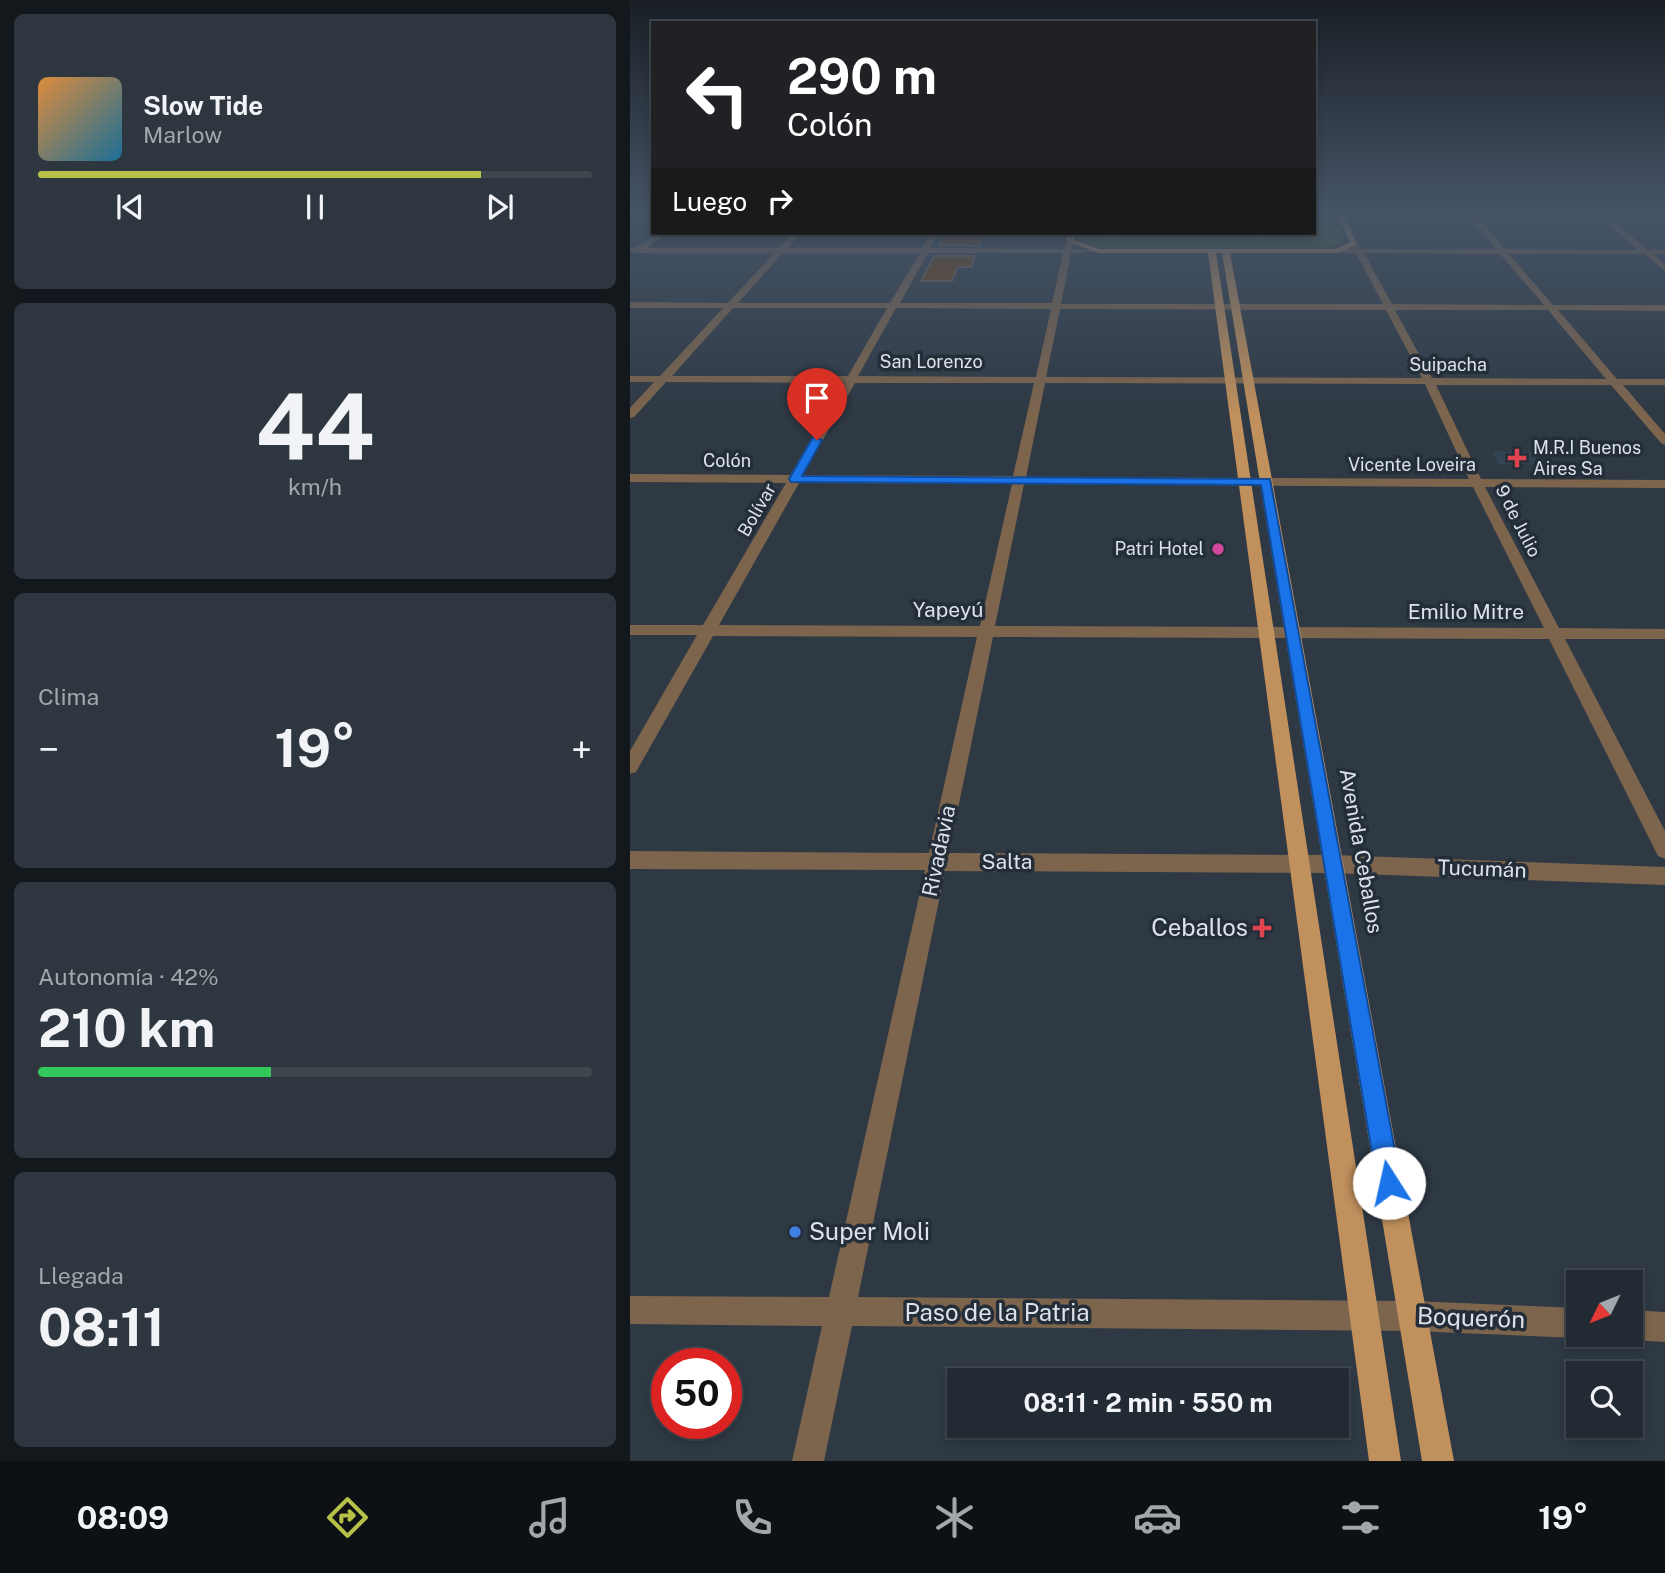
<!DOCTYPE html>
<html lang="es">
<meta charset="utf-8">
<style>
:root{--surface:#222b33;--page:#2e373f;--text:#f1f3f6;--muted:#a2a7ac;--line:#3f474e;--accent:#b7c148}
body{margin:0;font-family:"Public Sans",sans-serif;background:var(--page);color:var(--text);height:100vh;display:flex;flex-direction:column;font-size:26px;white-space:nowrap}
*{box-sizing:border-box;margin:0}
p{font-size:23px;color:var(--muted)}
.icon{flex:none;width:38px;height:38px;fill:none;stroke:currentColor;stroke-width:2;stroke-linecap:round;stroke-linejoin:round}
.map{position:relative;flex:1;overflow:hidden}
.details{display:flex;flex-direction:column;gap:14px;padding:14px;background:#13181c;width:630px}
.details>*{flex:none}
.top-card{position:absolute;left:21px;top:21px;width:665px;height:214px;border-radius:0px;box-shadow:0 4px 10px #0003,0 0 0 2px var(--line);background:#202124;color:#fff;overflow:hidden}
.needle{width:46px;rotate:227deg}
.buttons{position:absolute;left:936px;top:1270px;display:grid;gap:14px}
.buttons a{display:grid;place-items:center;width:77px;height:77px;border-radius:0px;background:var(--surface);box-shadow:0 4px 10px #0003,0 0 0 2px var(--line);font-size:35px}
.speed{position:absolute;left:21px;top:1348px;display:flex;gap:14px;font-size:35px;font-weight:700;text-align:center}
.speed>*{display:grid;place-content:center;width:91px;height:91px;border-radius:50%;background:var(--surface);box-shadow:0 4px 10px #0003,0 0 0 2px var(--line);line-height:1}
.speed .limit{border:10px solid #d22;background:#fff;color:#111}
.pin{position:absolute;display:grid;place-items:center;width:60px;height:60px;color:#fff;margin:-72px -30px;border-radius:50% 50% 50% 0;rotate:-45deg;box-shadow:0 0 7px #0007}
.pin .icon{rotate:45deg}
.me{position:absolute;width:77px;margin:-38px;rotate:350deg;stroke-linejoin:round;filter:drop-shadow(0 0 5px #0008)}
.turn{display:flex;align-items:center;gap:24px;height:147px;padding:0 21px;font-size:32px}
.turn .icon{width:91px;height:91px;stroke-width:2.5}
.turn b{display:block;font-size:49px;line-height:60px}
.then{display:flex;align-items:center;height:66px;padding:0 21px;background:#0003;gap:14px;font-size:26px}
.big{font-size:52px;font-weight:700;line-height:1.1}
.details .widget{flex:1;display:flex;flex-direction:column;justify-content:center;gap:10px;min-width:0;padding:0 24px;border-radius:10px;background:var(--page)}
.details .dial{align-items:center;gap:0}
.dial b{font-size:91px;line-height:1}
.song{display:flex;align-items:center;gap:21px}
.cover{width:84px;height:84px;border-radius:10px;background:linear-gradient(135deg,hsl(30 70% 55%),hsl(200 70% 35%))}
.played{height:7px;border-radius:4px;background:linear-gradient(90deg,var(--accent) 80%,var(--line) 80%)}
.keys{display:flex;justify-content:space-around;direction:ltr}
.heat{display:flex;justify-content:space-between;align-items:center;font-size:38px;direction:ltr}
.charge{height:10px;border-radius:5px;background:linear-gradient(90deg,#34c759 42%,var(--line) 0)}
.trip{position:absolute;left:317px;top:1368px;width:402px;height:70px;border-radius:0px;background:var(--surface);box-shadow:0 4px 10px #0003,0 0 0 2px var(--line);font-weight:700;line-height:70px;text-align:center}
.menu{display:flex;height:112px;justify-content:space-around;align-items:center;background:#0e1114;color:var(--muted)}
.menu .icon{width:49px;height:49px}
.menu .active{color:var(--accent)}
.menu b{font-size:32px;color:var(--text)}
main{display:flex;flex:1;min-height:0}
.map>svg:first-child{display:block}
</style>
<main>
<section class="details">
<div class="widget">
<div class="song"><i class="cover"></i><div><b>Slow Tide</b><p>Marlow</p></div></div>
<div class="played"></div>
<div class="keys"><svg class="icon" aria-label="previous" viewBox="0 0 24 24"><path d="M18 5L8 12l10 7zM5 5v14"/></svg><svg class="icon" aria-label="pause" viewBox="0 0 24 24"><path d="M8 5v14M16 5v14"/></svg><svg class="icon" aria-label="next" viewBox="0 0 24 24"><path d="M6 5l10 7-10 7zM19 5v14"/></svg></div>
</div>
<div class="widget dial"><b>44</b><p>km/h</p></div>
<div class="widget"><p>Clima</p>
<div class="heat"><a>−</a><b class="big">19°</b><a>+</a></div>
</div>
<div class="widget"><p>Autonomía · 42%</p><b class="big">210 km</b><div class="charge"></div></div>
<div class="widget"><p>Llegada</p><b class="big">08:11</b></div>
</section>
<div class="map">
<svg width="1035" height="1461" viewBox="0 0 1035 1461">
<rect width="100%" height="100%" fill="#2e3944"/>
<!-- built -->
<path fill="#334353" d="M862 451 905 452 913 464H868Z"/>
<!-- green -->
<path fill="#425826" d="M684 210H701L716 240 698 248 469 247 448 239V233H684Z"/>
<!-- building -->
<path fill="#783b00" stroke="#6d5e55" stroke-width="2" d="M315 233H354L349 246 309 245Z
M304 256H345L341 267H328L322 281H291Z"/>
<g fill="none" stroke-linecap="round" stroke-linejoin="round">
<!-- path -->
<path stroke="#626c76" stroke-width="2" stroke-dasharray="2 2" stroke-linecap="butt" d="M684 216 695 212
M684 227H703
M527 233 542 237
M674 233 688 237
M478 238 492 233
M628 239 642 233"/>
<!-- minor -->
<path fill="#7d654d" fill-rule="evenodd" d="M834 210H841L875 249 1008 250 962 210H970L1018 250H1035V254H1023L1035 264V271L1014 254H879L923 305H1035V311L928 310 987 379H1035V385H993L1035 434V445L1031 443 981 385H806L851 479 1035 480V488L855 487 929 628 1035 629V639H935L1035 831V859L1028 856 919 639 363 637 319 853 703 855 1035 867V885L703 873 315 871 228 1297 782 1301 948 1308V1335H954L948 1338 782 1331 222 1326 194 1461H162L192 1326 0 1324V1296L199 1297 295 870 0 869V851L299 853 347 637 83 636 6 772 0 774V751L67 635H0V625H73L156 483 0 482V474L160 475 214 383 36 382 4 417 0 418V408L24 382H0V376H30L93 308H0V302L98 303 144 253H8L0 252V248C14 248 21 232 36 233L18 248H149L163 233H171L158 248H292L301 233H309L300 248 434 249 436 241 440 239 444 241 442 249 472 251 441 253 431 304H753L726 253H706L703 249H723L720 243 724 241 731 249H866ZM153 253H290L260 303H108ZM298 253H433L422 303H270ZM734 253 870 254 914 305 762 304ZM103 308H257L218 376H42ZM266 308 421 309 406 377 228 376ZM430 309 756 310 792 378 416 377ZM765 310H918L976 379 802 378ZM225 383H404L383 476 173 475ZM415 383 795 384 839 479 396 477ZM169 483 382 484 350 626 89 625ZM394 484 843 487 914 628 365 626Z
M1001 1310 1035 1312V1342L1001 1340 991 1335H1001Z"/>
<!-- major -->
<path fill="#c0905d" fill-rule="evenodd" d="M705 210H712L727 245 706 253H600L824 1461H792L592 253H586L771 1461H739L578 253H468L436 241 438 233H446L444 240 469 249H705L720 242Z"/>
</g>
<!-- sky -->
<linearGradient id="sky" x2="0" y2="1"><stop stop-color="#191f25"/><stop offset="0.51" stop-color="#465467"/><stop offset="1" stop-color="#465467" stop-opacity="0"/></linearGradient>
<rect width="1035" height="415" fill="url(#sky)"/>
<!-- route -->
<path fill="#1a73e8" stroke="#114b97" stroke-width="2" d="M183 437 192 440 172 476 640 479 771 1183 768 1191 759 1195 751 1191 747 1183 631 485 161 482 159 479Z"/>
<!-- markers -->
<g fill="#e0444e" stroke="#242e39" stroke-width="2.5">
<path d="M883.5 447.5h7v7h7v7h-7v7h-7v-7h-7v-7h7z"/>
<path d="M628.5 917.5h7v7h7v7h-7v7h-7v-7h-7v-7h7z"/>
</g>
<circle fill="#d1479c" stroke="#242e39" stroke-width="2.5" cx="588" cy="549" r="7"/>
<circle fill="#3f7fe0" stroke="#242e39" stroke-width="2.5" cx="165" cy="1232" r="7"/>
<g text-anchor="middle" stroke-width="7" stroke-linejoin="round" paint-order="stroke">
<!-- far-street labels -->
<g font-size="18" fill="#dbe2e9" stroke="#242e39">
<text x="301" y="368">San Lorenzo</text>
<text x="818" y="371">Suipacha</text>
<text x="97" y="467">Colón</text>
<text x="782" y="471">Vicente Loveira</text>
<text transform="translate(127 510) rotate(-60)" y="6">Bolívar</text>
<text transform="translate(888 521) rotate(63)" y="6">9 de Julio</text>
</g>
<!-- far-poi labels -->
<g font-size="18" fill="#dbe2e9" stroke="#242e39" text-anchor="start">
<text x="903" y="454">M.R.I Buenos<tspan x="903" dy="21">Aires Sa</tspan></text>
<text x="574" y="555" text-anchor="end">Patri Hotel</text>
</g>
<!-- street labels -->
<g font-size="21" fill="#dbe2e9" stroke="#242e39">
<text x="318" y="617">Yapeyú</text>
<text x="836" y="619">Emilio Mitre</text>
<text transform="translate(309 851) rotate(-78)" y="7">Rivadavia</text>
<text transform="translate(731 851) rotate(80)" y="7">Avenida Ceballos</text>
<text x="377" y="869">Salta</text>
<text transform="translate(852 869) rotate(2)" y="7">Tucumán</text>
</g>
<!-- near-poi labels -->
<g font-size="24" fill="#dbe2e9" stroke="#242e39" text-anchor="end">
<text x="618" y="936">Ceballos</text>
<text x="179" y="1240" text-anchor="start">Super Moli</text>
</g>
<!-- near-street labels -->
<g font-size="24" fill="#dbe2e9" stroke="#242e39">
<text x="367" y="1321">Paso de la Patria</text>
<text transform="translate(841 1318) rotate(2)" y="8">Boquerón</text>
</g>
</g>
</svg>
<div class="buttons">
<a><svg class="needle" viewBox="-14 -14 28 28"><path d="M0-13l5 13h-10z" fill="#e53935"/><path d="M0 13l5-13h-10z" fill="#a2a7ac"/></svg></a>
<a><svg class="icon" aria-label="search" viewBox="0 0 24 24"><circle cx="10" cy="10" r="6"/><path d="M15 15l6 6"/></svg></a>
</div>
<div class="speed"><div class="limit">50</div></div>
<div class="pin" style="left:187px;top:440px;background:#d93025"><svg class="icon" aria-label="arrive" viewBox="0 0 24 24"><path d="M6 21V4h12l-3 4 3 4H6"/></svg></div>
<svg class="me" style="left:759px;top:1183px" viewBox="-20 -20 40 40"><circle r="19" fill="#fff"/><path d="M0-13L10 11 0 6-10 11z" fill="#1a73e8"/></svg>
<div class="trip">08:11 · 2 min · 550 m</div>
<div class="top-card">
<div class="turn"><svg class="icon" aria-label="left" viewBox="0 0 24 24"><path d="M17 20v-9H6M10 6l-5 5 5 5"/></svg><div><b>290 m</b>Colón</div></div>
<div class="then">Luego<svg class="icon" aria-label="right" viewBox="0 0 24 24"><path d="M7 20v-9h11M14 6l5 5-5 5"/></svg></div>
</div>
</div>
</main>
<nav class="menu">
<b>08:09</b>
<svg class="icon active" aria-label="directions" viewBox="0 0 24 24"><path d="M12 3l9 9-9 9-9-9zM9 14v-3h6M13 9l2 2-2 2"/></svg>
<svg class="icon" aria-label="music" viewBox="0 0 24 24"><path d="M9 18V5l10-2v13"/><circle cx="6" cy="18" r="3"/><circle cx="16" cy="16" r="3"/></svg>
<svg class="icon" aria-label="phone" viewBox="0 0 24 24"><path d="M5 4h4l2 5-3 2q2 4 5 5l2-3 5 2v4C11 20 4 13 5 4z"/></svg>
<svg class="icon" aria-label="climate" viewBox="0 0 24 24"><path d="M12 3v18M4 7l16 10M4 17L20 7"/></svg>
<svg class="icon" aria-label="car" viewBox="0 0 24 24"><path d="M5 17H2v-5l4-1 3-4h7l3 4 3 1v5h-3M9 17h6M6 11h13"/><circle cx="7" cy="17" r="2"/><circle cx="17" cy="17" r="2"/></svg>
<svg class="icon" aria-label="filters" viewBox="0 0 24 24"><path d="M4 7h16M4 17h16"/><circle cx="9" cy="7" r="2"/><circle cx="15" cy="17" r="2"/></svg>
<b>19°</b>
</nav>
